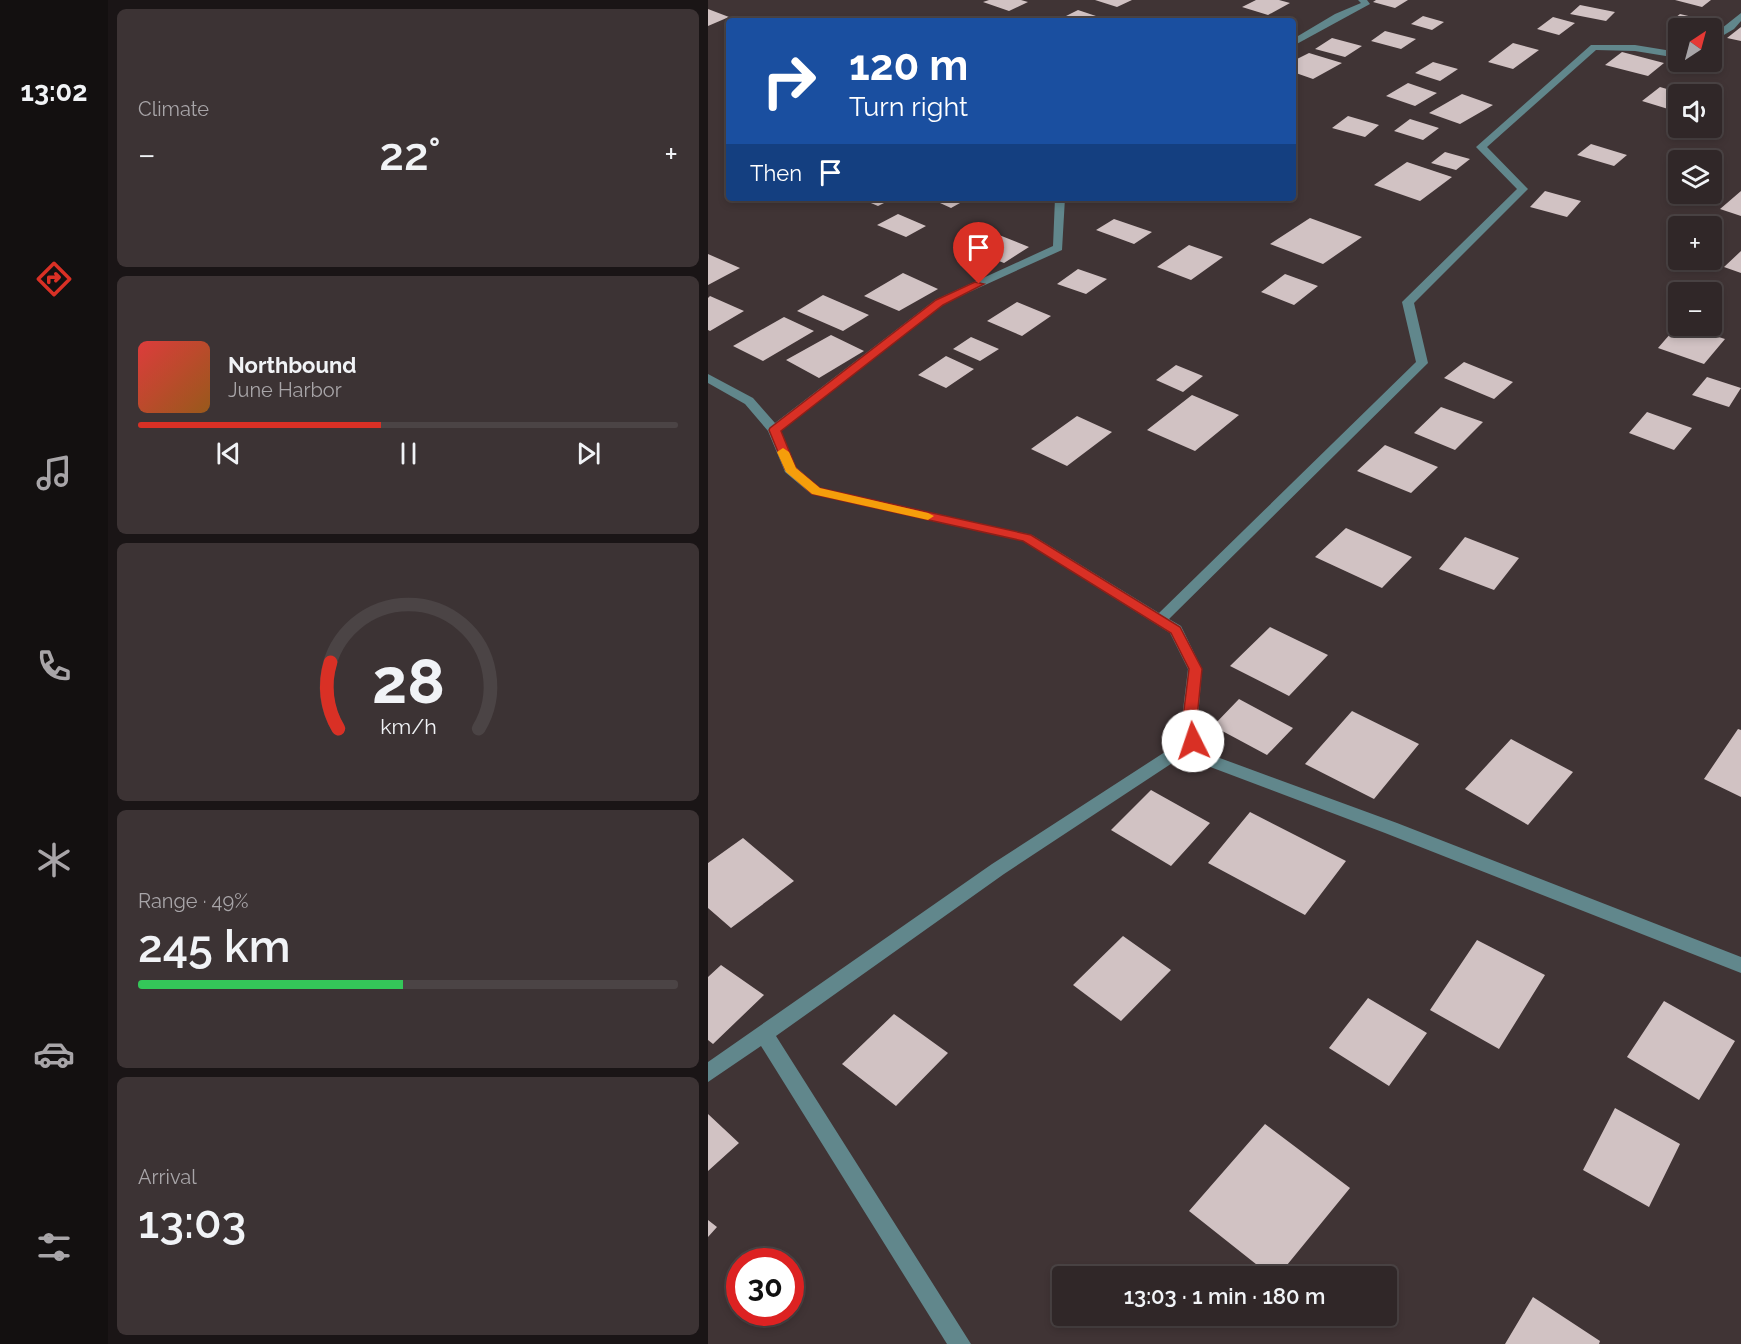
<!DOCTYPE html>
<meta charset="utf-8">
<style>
:root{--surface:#302728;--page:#3c3334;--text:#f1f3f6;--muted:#a8a5a8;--line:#4b4445;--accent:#d93025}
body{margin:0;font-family:Raleway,sans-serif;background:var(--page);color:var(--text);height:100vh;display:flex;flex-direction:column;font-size:22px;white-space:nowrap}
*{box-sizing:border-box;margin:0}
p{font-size:20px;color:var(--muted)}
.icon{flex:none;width:33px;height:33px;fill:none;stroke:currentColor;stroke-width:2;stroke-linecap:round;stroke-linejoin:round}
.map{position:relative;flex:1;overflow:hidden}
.details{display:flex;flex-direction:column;gap:9px;padding:9px;background:#1a1516;width:600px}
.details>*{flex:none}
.banner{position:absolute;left:18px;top:18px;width:570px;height:183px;border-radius:6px;box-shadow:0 3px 9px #0003,0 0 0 2px var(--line);background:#1a4fa0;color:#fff;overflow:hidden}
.needle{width:39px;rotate:36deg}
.controls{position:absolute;left:960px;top:18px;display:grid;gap:12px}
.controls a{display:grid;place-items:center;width:54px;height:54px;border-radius:6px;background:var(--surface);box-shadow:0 3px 9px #0003,0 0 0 2px var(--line);font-size:30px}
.speed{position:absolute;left:18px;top:1248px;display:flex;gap:12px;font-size:30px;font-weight:700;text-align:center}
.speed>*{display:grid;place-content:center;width:78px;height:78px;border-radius:50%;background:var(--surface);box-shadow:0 3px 9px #0003,0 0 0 2px var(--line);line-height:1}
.speed .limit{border:9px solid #d22;background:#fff;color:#111}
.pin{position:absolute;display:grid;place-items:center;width:51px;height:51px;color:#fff;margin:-62px -26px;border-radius:50% 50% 50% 0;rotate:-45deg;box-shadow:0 0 6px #0007}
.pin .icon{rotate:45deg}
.me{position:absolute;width:66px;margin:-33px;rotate:356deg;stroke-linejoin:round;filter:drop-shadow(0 0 4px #0008)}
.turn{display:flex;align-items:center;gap:21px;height:126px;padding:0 24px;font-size:27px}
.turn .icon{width:78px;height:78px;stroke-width:2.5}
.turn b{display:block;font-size:42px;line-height:51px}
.then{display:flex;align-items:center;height:57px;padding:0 24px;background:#0003;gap:12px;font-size:22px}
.big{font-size:45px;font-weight:600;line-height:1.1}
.details .card{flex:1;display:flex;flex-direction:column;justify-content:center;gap:9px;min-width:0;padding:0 21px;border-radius:9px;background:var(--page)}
.details .dial{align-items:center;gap:0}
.dial svg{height:156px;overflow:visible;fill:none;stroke:var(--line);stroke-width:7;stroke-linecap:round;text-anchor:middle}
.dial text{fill:var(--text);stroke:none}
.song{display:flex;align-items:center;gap:18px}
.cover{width:72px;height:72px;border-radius:9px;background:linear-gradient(135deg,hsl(0 70% 55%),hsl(30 70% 35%))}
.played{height:6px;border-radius:3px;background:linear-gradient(90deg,var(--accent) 45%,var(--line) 45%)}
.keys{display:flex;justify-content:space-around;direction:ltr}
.heat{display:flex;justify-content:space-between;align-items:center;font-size:33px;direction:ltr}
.charge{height:9px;border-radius:4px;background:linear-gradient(90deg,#34c759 49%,var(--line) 0)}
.trip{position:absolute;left:344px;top:1266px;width:345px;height:60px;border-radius:6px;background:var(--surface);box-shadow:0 3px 9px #0003,0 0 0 2px var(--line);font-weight:600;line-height:60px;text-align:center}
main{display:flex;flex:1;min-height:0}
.tabs{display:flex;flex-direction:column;width:108px;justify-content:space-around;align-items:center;background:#131010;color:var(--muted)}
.tabs .icon{width:42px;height:42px}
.tabs .selected{color:var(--accent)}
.tabs b{font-size:27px;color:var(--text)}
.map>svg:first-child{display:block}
</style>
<main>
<nav class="tabs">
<b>13:02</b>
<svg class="icon selected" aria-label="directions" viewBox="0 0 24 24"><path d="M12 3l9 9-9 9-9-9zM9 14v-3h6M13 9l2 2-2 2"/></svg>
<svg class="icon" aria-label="music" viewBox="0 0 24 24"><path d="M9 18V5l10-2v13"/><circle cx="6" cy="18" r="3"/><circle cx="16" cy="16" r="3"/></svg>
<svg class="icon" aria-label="phone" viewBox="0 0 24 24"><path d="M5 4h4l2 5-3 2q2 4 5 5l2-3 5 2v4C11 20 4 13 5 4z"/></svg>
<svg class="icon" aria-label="climate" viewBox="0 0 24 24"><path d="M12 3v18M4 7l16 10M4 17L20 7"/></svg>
<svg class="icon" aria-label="car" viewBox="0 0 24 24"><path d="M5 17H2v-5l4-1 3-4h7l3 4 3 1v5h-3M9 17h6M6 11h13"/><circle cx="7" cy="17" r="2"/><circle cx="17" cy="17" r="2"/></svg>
<svg class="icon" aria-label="filters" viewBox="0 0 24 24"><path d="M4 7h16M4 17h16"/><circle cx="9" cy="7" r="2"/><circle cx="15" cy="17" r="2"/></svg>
</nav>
<section class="details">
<div class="card"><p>Climate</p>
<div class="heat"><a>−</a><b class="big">22°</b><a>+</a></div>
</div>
<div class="card">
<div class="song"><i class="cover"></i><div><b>Northbound</b><p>June Harbor</p></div></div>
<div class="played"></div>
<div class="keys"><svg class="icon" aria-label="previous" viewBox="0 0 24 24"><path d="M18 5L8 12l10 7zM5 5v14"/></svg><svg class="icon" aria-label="pause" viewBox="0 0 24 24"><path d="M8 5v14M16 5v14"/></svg><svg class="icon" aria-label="next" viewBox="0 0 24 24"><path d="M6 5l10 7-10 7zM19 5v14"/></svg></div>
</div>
<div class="card dial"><svg viewBox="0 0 100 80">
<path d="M14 69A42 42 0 1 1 86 69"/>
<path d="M14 69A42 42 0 0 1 10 35" stroke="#d93025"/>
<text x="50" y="56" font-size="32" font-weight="700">28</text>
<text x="50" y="72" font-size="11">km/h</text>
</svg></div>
<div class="card"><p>Range · 49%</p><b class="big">245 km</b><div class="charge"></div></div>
<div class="card"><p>Arrival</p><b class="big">13:03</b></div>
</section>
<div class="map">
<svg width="1033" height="1344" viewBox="0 0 1033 1344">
<rect width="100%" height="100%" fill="#403435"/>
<!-- building -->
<path fill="#d1c2c3" d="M281 0H313L320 2 301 11 275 2Z
M387 0H424L409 7Z
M548 0H571L582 3 560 15 534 7Z
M668 0H700L687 8 665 2Z
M967 0H1003L994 7Z
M872 5 907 12 898 21 862 14Z
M0 9 21 17 0 26Z
M370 10 397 19 392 21H348Z
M972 14 1014 24 1004 33V28H973L958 25Z
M715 16 736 22 724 30 703 24Z
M845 17 867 23 851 35 829 29Z
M1033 27V41L1019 38Z
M677 31 708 39 693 49 663 41Z
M624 38 654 46 637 57 607 49Z
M805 43 831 50 805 69 780 62Z
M914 52 956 63 940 76 897 65Z
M601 53 634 63 605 79 585 72V61Z
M725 62 750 69 732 81 707 73Z
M700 83 729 93 707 106 678 96Z
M952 87 976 94H970V112L934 101Z
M754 94 785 105 752 124 721 113Z
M640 116 671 125 657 137 624 128Z
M702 119 731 128 715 140 686 131Z
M883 144 919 155 906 166 869 155Z
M737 152 762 159 748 170 723 163Z
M699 162 744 177 712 201 666 185Z
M837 191 873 201 859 217 822 207Z
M1033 191V216L1012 209Z
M151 198H186L170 206Z
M221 198H261L243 208Z
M190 214 218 226 198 237 169 225Z
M602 218 654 237 615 264 562 244Z
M406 219 444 232 426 244 388 230Z
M286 233 321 247 296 263 261 249Z
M481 245 515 257 483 280 449 267Z
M1033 251V273L1016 267Z
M0 254 32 268 0 285Z
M370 269 399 279 378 294 349 284Z
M195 273 230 289 191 311 156 296Z
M577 274 610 286 586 305 553 292Z
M115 295 161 315 135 331 89 311Z
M2 296 36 311 2 331 0 330V298Z
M309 302 343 316 314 336 279 321Z
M76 317 106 331 55 361 25 346Z
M969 326H976L1017 339 996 364 950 348Z
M123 335 156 351 111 378 78 360Z
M263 337 291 349 272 361 245 349Z
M238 356 266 369 238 388 210 375Z
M756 362 805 382 786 399 736 378Z
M468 365 495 376 475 392 448 380Z
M999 377 1033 388 1021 407 984 395Z
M484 395 531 415 487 451 439 430Z
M733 407 775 422 747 450 706 433Z
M939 412 984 428 966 450 921 433Z
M369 416 404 432 359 466 323 449Z
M677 445 730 467 703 493 649 471Z
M638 528 704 557 674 588 607 557Z
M757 537 811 558 786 590 731 569Z
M562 627 620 655 581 696 522 666Z
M531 699 585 728 559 755 505 726Z
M644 711 711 744 666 799 597 764Z
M1030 729 1033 730V797L996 779Z
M803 739 865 772 820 825 757 789Z
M443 790 502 823 463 866 403 830Z
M542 812 638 861 597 915 500 863Z
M35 838 86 881 23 928 0 908V863Z
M415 936 463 970 413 1021 365 985Z
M769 940 837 975 791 1049 722 1010Z
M13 965 56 995 5 1044 0 1040V977Z
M660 998 719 1033 681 1086 621 1048Z
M956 1001 1027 1041 991 1100 919 1057Z
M186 1014 240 1053 188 1106 134 1064Z
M907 1108 972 1144 941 1207 875 1170Z
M0 1114 31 1143 0 1171Z
M557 1124 642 1188 570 1276H563L481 1211Z
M0 1220 9 1227 0 1237Z
M825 1297 892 1341 891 1344H797Z"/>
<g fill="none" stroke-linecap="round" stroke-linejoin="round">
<!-- minor -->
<path fill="#61878c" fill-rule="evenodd" d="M650 0H659L662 4 585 46V39L627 14 653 3Z
M1033 13V21L1026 29 1004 42V36Z
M883 45H927L970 52V58L927 51 888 50 779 147 820 189 706 303 720 363 461 619 473 626 494 669 490 718 493 739 509 757 689 823 1033 957V973L677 833 497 765 484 750 296 874 68 1036 263 1344H239L53 1046 0 1082V1062L284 864 477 739 474 718 480 669 462 633 315 541 103 494 77 472 60 431 37 404 0 383V374L45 398 67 423 227 300 345 246 347 198H357L354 250 235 304 73 431 88 467 112 488 324 535 451 613 708 362 694 302 809 189 768 147Z"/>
</g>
<!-- route -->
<path fill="#d93025" stroke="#8d1f18" stroke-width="1.5" d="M267 282 276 284 235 305 73 431 88 468 112 488 323 535 472 627 494 669 489 718 492 741 490 745H480L475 718 481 669 463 633 315 541 104 494 77 469 61 430 62 428 228 300Z"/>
<!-- slow -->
<path fill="#f59e0b" d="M75 448 81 452 88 468 112 488 220 513 226 516 220 520 104 494 78 472 69 452Z"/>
</svg>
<div class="controls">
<a><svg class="needle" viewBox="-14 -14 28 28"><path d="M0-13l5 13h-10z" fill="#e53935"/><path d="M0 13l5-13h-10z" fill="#a8a5a8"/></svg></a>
<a><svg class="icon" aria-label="sound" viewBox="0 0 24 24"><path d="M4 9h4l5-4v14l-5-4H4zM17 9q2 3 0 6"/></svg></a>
<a><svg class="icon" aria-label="layers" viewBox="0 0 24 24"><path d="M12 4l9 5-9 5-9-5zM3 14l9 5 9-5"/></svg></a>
<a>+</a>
<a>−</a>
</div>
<div class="speed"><div class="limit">30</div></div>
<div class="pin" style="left:271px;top:284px;background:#d93025"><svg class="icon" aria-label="arrive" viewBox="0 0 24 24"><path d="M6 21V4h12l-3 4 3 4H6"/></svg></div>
<svg class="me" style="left:485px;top:741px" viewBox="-20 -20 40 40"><circle r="19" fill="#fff"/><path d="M0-13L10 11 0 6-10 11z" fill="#d93025"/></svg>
<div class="trip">13:03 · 1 min · 180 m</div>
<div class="banner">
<div class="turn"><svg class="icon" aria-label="right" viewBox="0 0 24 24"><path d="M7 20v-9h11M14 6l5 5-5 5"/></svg><div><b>120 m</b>Turn right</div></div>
<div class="then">Then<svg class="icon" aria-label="arrive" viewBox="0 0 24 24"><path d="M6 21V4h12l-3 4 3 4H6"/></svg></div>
</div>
</div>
</main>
